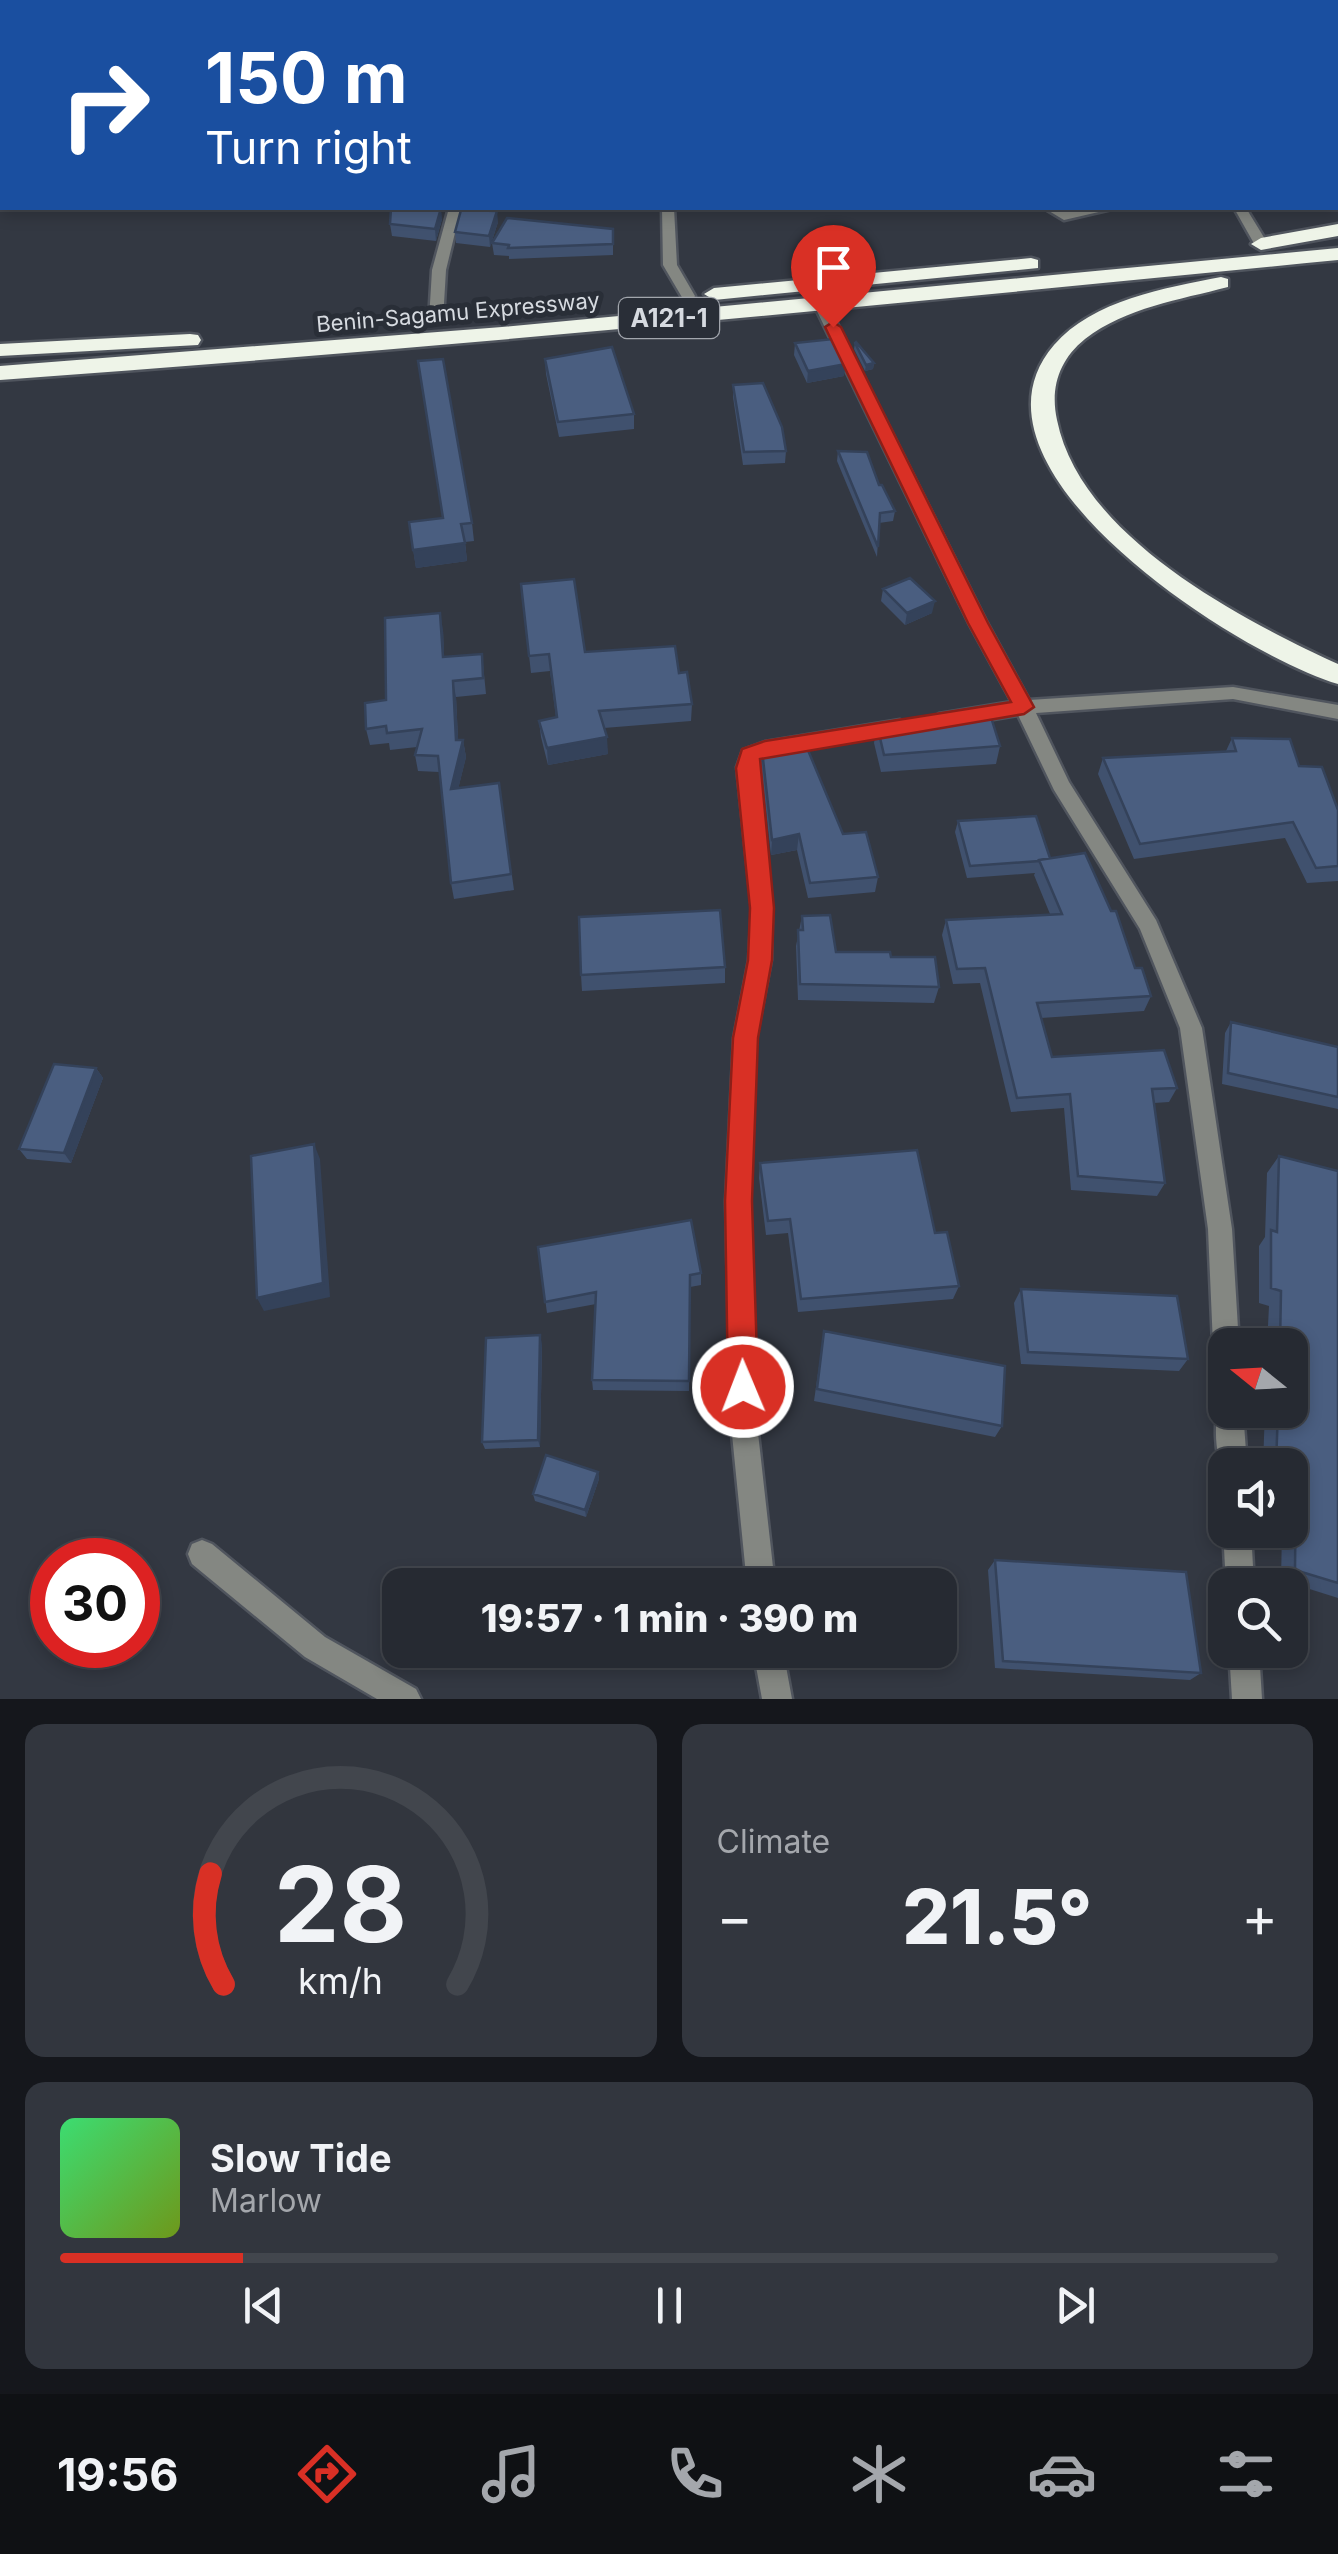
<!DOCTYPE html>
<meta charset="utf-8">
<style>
:root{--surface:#262a32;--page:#32363e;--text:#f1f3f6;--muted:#a4a7ac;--line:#42464d;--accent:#d93025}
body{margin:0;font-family:Inter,sans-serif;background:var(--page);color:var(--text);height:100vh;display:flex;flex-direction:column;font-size:38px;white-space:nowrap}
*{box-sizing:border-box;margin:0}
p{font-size:32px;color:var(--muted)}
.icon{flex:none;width:55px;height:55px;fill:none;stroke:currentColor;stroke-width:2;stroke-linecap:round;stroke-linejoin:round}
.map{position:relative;height:1699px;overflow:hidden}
.side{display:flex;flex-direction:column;gap:25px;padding:25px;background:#15171c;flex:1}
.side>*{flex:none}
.guide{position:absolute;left:0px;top:0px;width:1340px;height:210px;box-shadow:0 5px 15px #0003,0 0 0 2px var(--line);background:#1a4fa0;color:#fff;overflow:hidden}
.needle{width:65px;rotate:288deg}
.fabs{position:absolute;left:1208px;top:1328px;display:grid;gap:20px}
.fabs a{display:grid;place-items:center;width:100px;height:100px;border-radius:20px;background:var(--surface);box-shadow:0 5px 15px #0003,0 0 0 2px var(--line);font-size:50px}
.speed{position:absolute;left:30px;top:1538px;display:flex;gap:20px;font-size:50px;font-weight:700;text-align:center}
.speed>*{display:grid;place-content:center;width:130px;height:130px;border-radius:50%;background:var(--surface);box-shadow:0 5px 15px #0003,0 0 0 2px var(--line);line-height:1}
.speed .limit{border:15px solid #d22;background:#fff;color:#111}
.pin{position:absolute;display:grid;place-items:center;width:85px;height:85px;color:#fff;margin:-102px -42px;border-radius:50% 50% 50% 0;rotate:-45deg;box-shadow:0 0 10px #0007}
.pin .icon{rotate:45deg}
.me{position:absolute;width:110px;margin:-55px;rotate:359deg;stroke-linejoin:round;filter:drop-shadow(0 0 8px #0008)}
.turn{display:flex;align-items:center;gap:35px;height:210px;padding:0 40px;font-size:45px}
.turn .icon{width:130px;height:130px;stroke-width:2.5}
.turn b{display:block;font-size:70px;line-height:85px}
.big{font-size:75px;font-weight:800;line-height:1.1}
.side .widget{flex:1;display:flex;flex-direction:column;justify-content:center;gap:15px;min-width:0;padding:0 35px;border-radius:20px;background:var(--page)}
.side .dial{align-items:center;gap:0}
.dial svg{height:260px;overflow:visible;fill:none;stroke:var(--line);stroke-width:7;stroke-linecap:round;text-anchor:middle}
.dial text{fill:var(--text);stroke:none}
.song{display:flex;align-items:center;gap:30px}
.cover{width:120px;height:120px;border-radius:15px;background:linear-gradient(135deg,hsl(140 70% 55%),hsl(80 70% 35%))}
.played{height:10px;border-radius:5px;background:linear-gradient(90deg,var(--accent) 15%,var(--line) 15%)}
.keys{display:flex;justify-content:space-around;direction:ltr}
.heat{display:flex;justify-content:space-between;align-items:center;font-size:55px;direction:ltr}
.side .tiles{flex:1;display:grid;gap:25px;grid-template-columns:1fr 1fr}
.widget:last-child{grid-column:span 2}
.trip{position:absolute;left:382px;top:1568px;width:575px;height:100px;border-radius:20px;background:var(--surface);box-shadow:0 5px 15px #0003,0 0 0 2px var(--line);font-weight:800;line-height:100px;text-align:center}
.dock{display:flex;height:160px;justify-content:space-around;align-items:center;background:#0f1114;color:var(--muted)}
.dock .icon{width:70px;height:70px}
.dock .selected{color:var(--accent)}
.dock b{font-size:45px;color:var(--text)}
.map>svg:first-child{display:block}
</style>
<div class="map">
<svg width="1338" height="1699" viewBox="0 0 1338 1699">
<rect width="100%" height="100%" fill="#333842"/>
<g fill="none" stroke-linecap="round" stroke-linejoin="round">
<defs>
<path id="street" d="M827 0H837L838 2H828Z
M1161 0H1171L1172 2H1162Z
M0 9H2V15H0Z
M0 107H2V113H0Z
M449 208H461L446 270 443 320 436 324 429 320 432 270Z
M662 208H674L677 265 695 296 693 299H683L663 265Z
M1044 208H1058L1066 212 1116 208 1064 220Z
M1234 208H1246L1268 244 1266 247H1256Z
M821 301 828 305 987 623 1029 700 1233 687 1338 705V719L1233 699 1036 713 1069 782 1156 920 1202 1028 1232 1229 1239 1345H1225V1357L1217 1354 1213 1345 1208 1229 1180 1028 1140 929 1054 790 1018 715 939 728 930 721 939 714 1012 702 969 623 814 305Z
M900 720 909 727 907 732 768 755 758 759 757 767 772 909 771 960 756 1038 750 1201 757 1424 775 1585H747L731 1424 726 1201 734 1038 749 960 752 909 737 767 743 750 765 742Z
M1225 1399V1410H1243L1247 1465H1225V1475C1215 1458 1211 1413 1225 1399Z
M1225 1525V1530H1251L1254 1585H1226L1223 1530Z
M202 1540 212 1544 325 1637 416 1689 421 1699H377L305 1657 192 1564 188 1554 192 1544Z
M753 1650H783L792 1699H762Z
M1229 1650H1259L1262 1699H1232Z"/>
<path id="highway" d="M1338 224V236L1261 250 1251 244 1261 238Z
M1338 248V260C892 304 447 348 0 380V366L502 327Z
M1031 258 1038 260V268L714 300 704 294 714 288Z
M1221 277 1228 279V287C1179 300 1127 307 1085 339 1059 360 1050 388 1057 420 1080 536 1240 619 1338 664V684C1241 656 947 469 1054 345 1093 300 1165 288 1221 277Z
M190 334 198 335 201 340 198 345 0 356V344Z"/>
</defs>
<!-- street casing -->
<use href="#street" stroke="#50555e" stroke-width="5"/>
<!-- highway casing -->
<use href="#highway" stroke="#50555e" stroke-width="5"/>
<!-- street -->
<use href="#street" fill="#848782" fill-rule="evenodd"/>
<!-- highway -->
<use href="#highway" fill="#eef4e8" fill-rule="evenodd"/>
</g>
<!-- wall -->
<path fill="#40516e" d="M0 0H95L91 2H0Z
M442 219 436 241 392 236 390 224Z
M498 222 490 247 456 243 455 232Z
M613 229V255L509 259V256L494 255 492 243Z
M795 343 844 376 807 383 794 355Z
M855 343 874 363 873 369 865 371 854 349Z
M545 359 634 414V429L559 437 546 374Z
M733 385 786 451 785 463 743 465 733 397Z
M838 451 879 485 895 511 893 521 879 523 877 557 837 461Z
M409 522 472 523 474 541 465 542 467 561 416 568Z
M521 584 585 652 679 673 692 704 691 721 604 728 608 754 548 765 541 737 539 721 556 717 550 671 531 673Z
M883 589 932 613 905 625 881 601Z
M443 630 444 657 482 654 486 694 456 697 458 740H463L466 757 458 789 499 783 514 890 454 899 451 883 439 772 418 771 415 755 417 747 390 750 389 743 370 745 366 729 386 700Z
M877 725 1000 746 996 764 881 772 874 743Z
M1232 738 1299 766 1338 810V881L1307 883 1285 838 1134 859 1098 774 1103 758 1226 751Z
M762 750 843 834 878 877 875 892 808 898 797 850 771 855 761 766Z
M958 821 1050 858 1135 968 1151 996 1144 1011 1041 1018 1052 1057 1177 1088 1169 1102 1154 1103 1165 1183 1157 1196 1071 1190 1064 1108 1011 1112 980 983 953 984 942 935 946 920 1050 914 1034 875 1035 873 967 878 955 832Z
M802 916 836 952 891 957 939 987 934 1003 798 1000 796 946Z
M725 967V983L582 991 581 975Z
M1231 1022 1338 1047V1109L1222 1084 1225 1033Z
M96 1068 103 1078 71 1163 27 1159 19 1149Z
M1279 1156 1338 1171V1598L1281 1580 1282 1530H1290V1465H1263L1265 1410H1290V1345H1267L1269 1306 1259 1303V1246L1265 1237 1267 1173Z
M760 1163 935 1233 959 1286 953 1299 798 1312 788 1233 766 1235 759 1178Z
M538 1247 701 1273V1285L690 1287 689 1391 593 1390 592 1380 596 1304 547 1313Z
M1021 1289 1188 1359 1179 1371 1021 1364 1014 1303Z
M824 1331 1002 1426 995 1437 814 1401Z
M542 1344 540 1447 485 1449 482 1442Z
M598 1472 599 1479 586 1517 535 1501 533 1494Z
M995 1560 1201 1673 1190 1680 995 1668 988 1570Z"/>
<!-- shaded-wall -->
<path fill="#34425a" d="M77 0H95L91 2H76Z
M441 208 442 219 436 241 435 229Z
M497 211 498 222 490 247 489 236Z
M874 363 873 369 865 371 866 365Z
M846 364 844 376 807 383 808 371Z
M465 543 467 561 416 568 413 550Z
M935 601 932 613 905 625 907 613Z
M440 613 443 630 445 674 443 657Z
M453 681 456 697 459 756 456 740Z
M607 737 608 754 548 765 547 748Z
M463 740 466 757 454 806 451 789Z
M799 834 797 850 771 855 772 840Z
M96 1068 103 1078 71 1163 64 1153Z
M314 1144 320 1159 330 1297 264 1311 257 1298Z
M540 1335 542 1344 540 1447 538 1440Z
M598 1472 599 1479 586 1517 585 1510Z"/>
<!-- building -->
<path fill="#4a5e80" stroke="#34425a" stroke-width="2.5" d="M411 0H462L461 2H410Z
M519 0H754V2H518Z
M925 0H1079L1080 2H925Z
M1227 0H1285L1286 2H1229Z
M0 148 2 149V182L0 181Z
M391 208H441L435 229 390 224Z
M461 210 497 211 489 236 455 232Z
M507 218 613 229V244L508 248 509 245 492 243Z
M833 339 846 364 808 371 795 343Z
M856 342 874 363 866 365 855 343Z
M612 347 634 414 558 422 545 359Z
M443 359 472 523 461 524 465 543 413 550 409 522 443 518 418 361Z
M763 383 782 427 786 451 744 452 733 385Z
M838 451 867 452 879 485H882L895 511 880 513 878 547Z
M910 578 935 601 907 613 883 589Z
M574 579 585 652 675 646 679 673 687 672 692 704 599 711 607 737 547 748 539 721 557 717 549 654 529 656 521 584Z
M440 613 443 657 482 654 483 678 453 681 456 740H463L451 789 499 783 511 874 451 883 438 756 415 755 422 729 387 733 386 726 366 729 365 703 386 700 385 618Z
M990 714 1000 746 884 755 877 725Z
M1232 738 1290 739 1299 766 1322 767 1338 810V866L1316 868 1293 822 1140 844 1103 758 1236 751Z
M805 743 843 834 866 832 878 877 810 883 799 834 772 840 762 750Z
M1036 816 1050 858 1039 860V861L970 866 958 821Z
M1085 853 1111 911H1116L1135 968H1142L1151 996 1037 1003 1052 1057 1164 1050 1177 1088 1152 1089 1165 1183 1078 1176 1070 1094 1017 1098 985 968 957 969 946 920 1062 914 1039 860Z
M720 910 725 967 581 975 579 917Z
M830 915 836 952H890L891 957H935L939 987 800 984 798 930H803L802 916Z
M1231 1022 1338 1047V1097L1228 1073Z
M54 1064 96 1068 64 1153 19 1149Z
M314 1144 323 1283 257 1298 251 1156Z
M917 1150 935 1233 947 1232 959 1286 801 1299 790 1219 768 1221 760 1163Z
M1279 1156 1338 1171V1583L1295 1570 1296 1473 1290 1471V1465H1276L1278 1410H1290V1345H1280L1281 1291 1271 1288V1230L1277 1232Z
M691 1220 701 1273 690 1275 689 1381 592 1380 596 1292 545 1302 538 1247Z
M1021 1289 1177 1296 1188 1359 1028 1352Z
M824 1331 1005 1366 1002 1426 817 1389Z
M540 1335 538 1440 482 1442 486 1338Z
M546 1455 598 1472 585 1510 533 1494Z
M995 1560 1186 1572 1201 1673 1003 1661Z"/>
<!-- route -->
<path fill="#d93025" stroke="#8d1f18" stroke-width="2.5" d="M833 322 841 327 988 623 1034 707 1024 714 760 759 774 908 772 960 758 1038 752 1201 758 1387 753 1398 743 1402 732 1398 728 1387 725 1201 733 1038 748 960 750 908 736 768 742 749 765 741 1011 702 968 623 825 327Z"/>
<g text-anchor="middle" stroke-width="10" stroke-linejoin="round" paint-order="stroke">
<!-- far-street labels -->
<g font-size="22" fill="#d6dae0" stroke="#292e37">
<text transform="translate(458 312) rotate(-5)" y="8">Benin-Sagamu Expressway</text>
</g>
<!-- shield labels -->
<rect fill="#292e37" stroke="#a2a6ad" stroke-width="2.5" x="619" y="298" width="100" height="40" rx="8"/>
<g font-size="25" font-weight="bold" fill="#d6dae0">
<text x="669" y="327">A121-1</text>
</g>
</g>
</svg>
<div class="fabs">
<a><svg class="needle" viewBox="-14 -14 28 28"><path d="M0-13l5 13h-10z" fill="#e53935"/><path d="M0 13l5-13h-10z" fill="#a4a7ac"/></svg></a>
<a><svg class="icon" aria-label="sound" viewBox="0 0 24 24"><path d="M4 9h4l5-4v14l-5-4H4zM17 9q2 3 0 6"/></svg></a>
<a><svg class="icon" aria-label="search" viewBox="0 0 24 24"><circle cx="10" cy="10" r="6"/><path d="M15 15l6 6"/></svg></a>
</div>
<div class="speed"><div class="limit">30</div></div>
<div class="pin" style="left:833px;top:327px;background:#d93025"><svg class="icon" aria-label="arrive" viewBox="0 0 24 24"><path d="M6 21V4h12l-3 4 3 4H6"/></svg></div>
<svg class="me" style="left:743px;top:1387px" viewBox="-20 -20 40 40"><circle r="17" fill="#d93025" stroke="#fff" stroke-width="3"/><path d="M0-11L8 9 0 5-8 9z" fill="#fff"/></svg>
<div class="trip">19:57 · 1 min · 390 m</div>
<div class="guide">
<div class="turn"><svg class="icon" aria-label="right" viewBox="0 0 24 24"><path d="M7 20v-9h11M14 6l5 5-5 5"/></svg><div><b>150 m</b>Turn right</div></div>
</div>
</div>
<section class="side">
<div class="tiles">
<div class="widget dial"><svg viewBox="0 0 100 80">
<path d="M14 69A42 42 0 1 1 86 69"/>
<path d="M14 69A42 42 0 0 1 10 35" stroke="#d93025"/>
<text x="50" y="56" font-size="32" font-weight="700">28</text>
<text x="50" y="72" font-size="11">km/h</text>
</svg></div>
<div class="widget"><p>Climate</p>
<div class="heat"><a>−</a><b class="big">21.5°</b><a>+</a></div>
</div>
<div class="widget">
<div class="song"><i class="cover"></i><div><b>Slow Tide</b><p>Marlow</p></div></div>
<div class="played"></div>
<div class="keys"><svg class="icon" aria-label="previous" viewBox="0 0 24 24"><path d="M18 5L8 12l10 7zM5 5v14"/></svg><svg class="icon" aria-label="pause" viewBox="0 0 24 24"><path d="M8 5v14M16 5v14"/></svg><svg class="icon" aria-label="next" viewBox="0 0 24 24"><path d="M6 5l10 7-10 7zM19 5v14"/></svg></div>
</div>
</div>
</section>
<nav class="dock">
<b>19:56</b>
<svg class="icon selected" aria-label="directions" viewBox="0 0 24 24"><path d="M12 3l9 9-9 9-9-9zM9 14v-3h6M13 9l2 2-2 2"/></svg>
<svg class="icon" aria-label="music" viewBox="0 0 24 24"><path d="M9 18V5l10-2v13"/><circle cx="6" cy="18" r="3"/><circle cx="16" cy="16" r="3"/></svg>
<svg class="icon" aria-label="phone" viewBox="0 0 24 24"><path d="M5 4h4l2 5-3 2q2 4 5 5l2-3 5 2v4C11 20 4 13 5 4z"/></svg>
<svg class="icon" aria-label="climate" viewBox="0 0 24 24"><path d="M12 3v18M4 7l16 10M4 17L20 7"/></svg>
<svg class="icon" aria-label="car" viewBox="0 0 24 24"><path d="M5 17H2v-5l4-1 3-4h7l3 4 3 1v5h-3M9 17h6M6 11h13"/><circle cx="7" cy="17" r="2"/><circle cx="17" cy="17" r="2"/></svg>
<svg class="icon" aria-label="filters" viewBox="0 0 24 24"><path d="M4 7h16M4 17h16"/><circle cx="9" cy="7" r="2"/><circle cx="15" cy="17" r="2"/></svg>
</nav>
